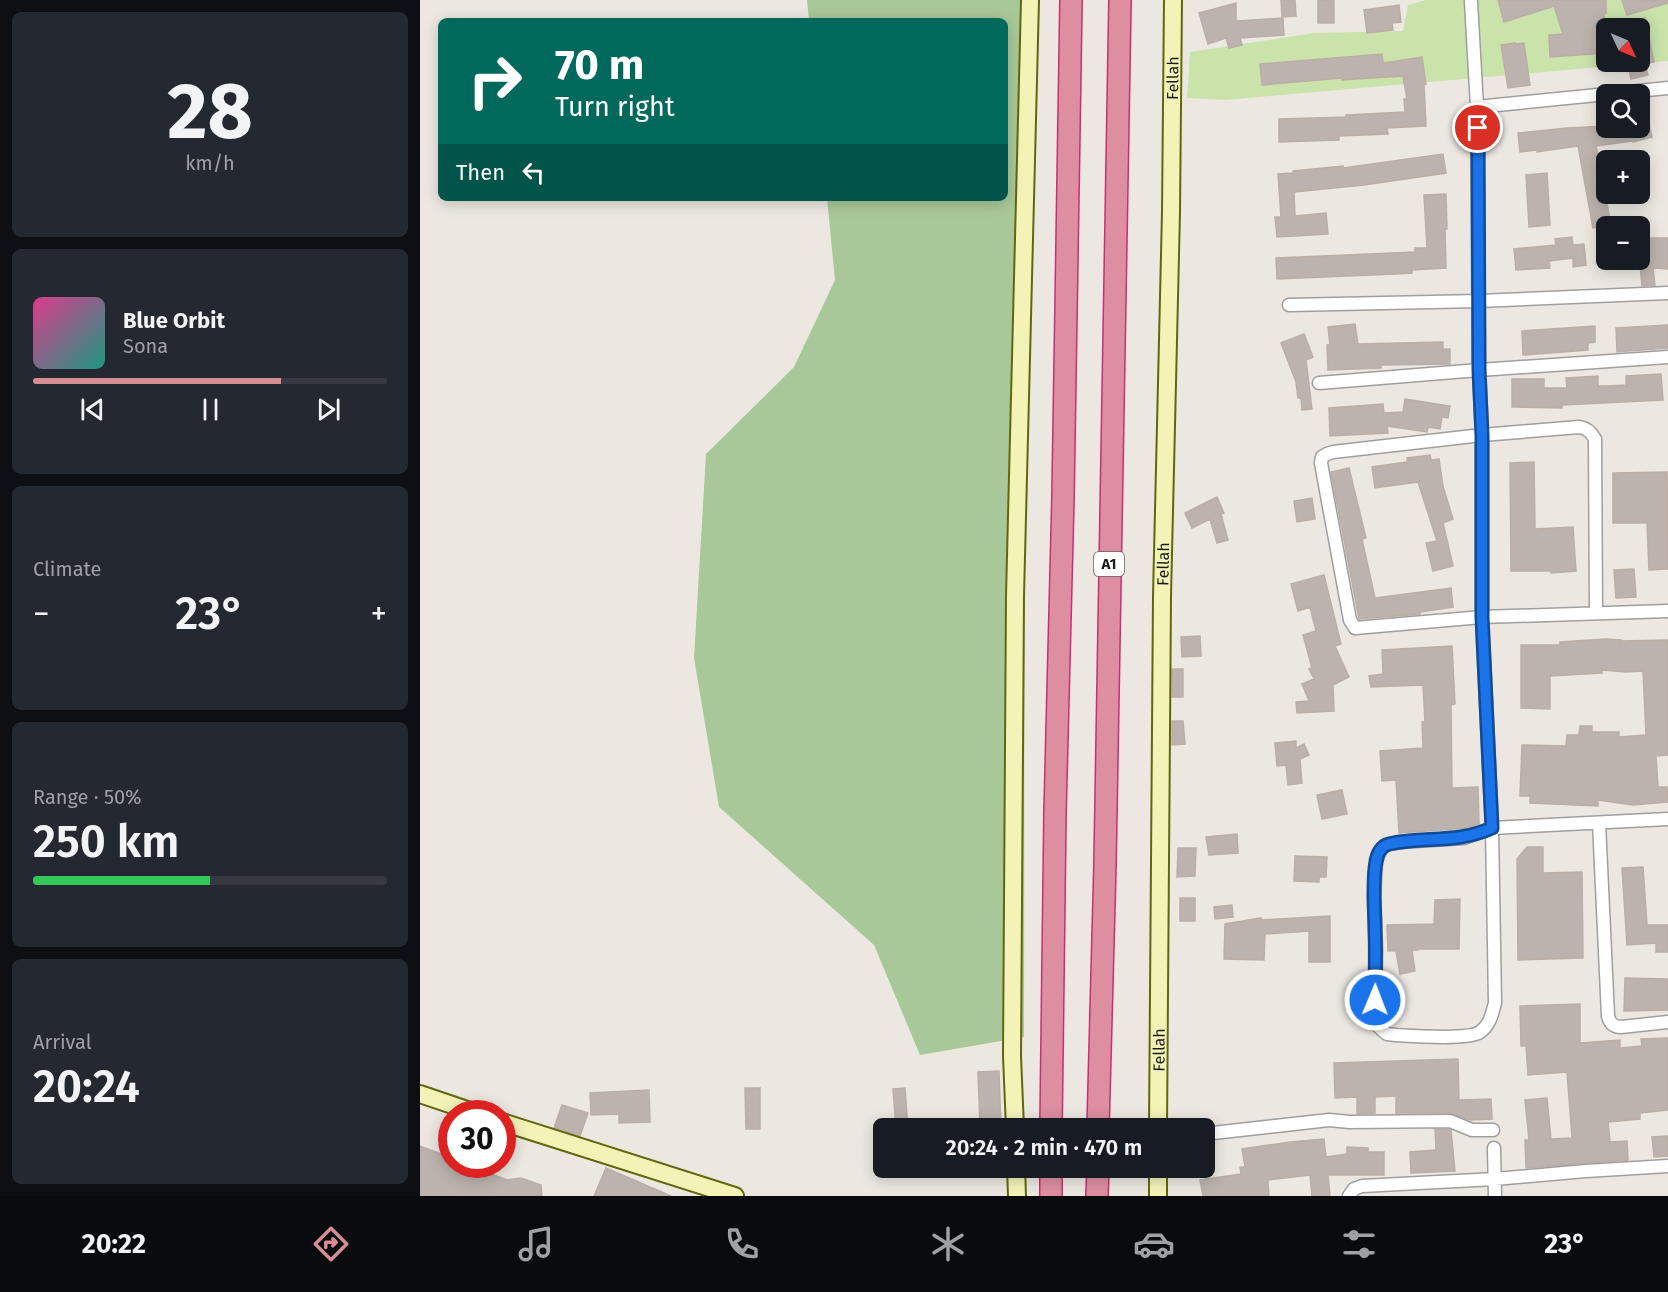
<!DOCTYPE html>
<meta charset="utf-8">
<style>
:root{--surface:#171b24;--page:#242831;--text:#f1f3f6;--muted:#9ea1a6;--line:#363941;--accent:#d68d93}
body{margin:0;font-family:"Fira Sans",sans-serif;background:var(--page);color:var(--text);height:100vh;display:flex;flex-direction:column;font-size:22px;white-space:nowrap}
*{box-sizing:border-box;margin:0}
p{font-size:20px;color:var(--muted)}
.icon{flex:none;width:33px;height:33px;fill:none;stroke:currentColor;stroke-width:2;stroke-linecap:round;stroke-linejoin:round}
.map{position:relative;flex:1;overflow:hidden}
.details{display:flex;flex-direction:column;gap:12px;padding:12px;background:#0d0f14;width:420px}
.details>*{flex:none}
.hud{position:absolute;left:18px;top:18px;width:570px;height:183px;border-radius:9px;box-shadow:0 3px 15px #0003;background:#00695c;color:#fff;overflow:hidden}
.needle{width:39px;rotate:134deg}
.tools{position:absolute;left:1176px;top:18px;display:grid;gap:12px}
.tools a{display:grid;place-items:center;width:54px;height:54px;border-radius:9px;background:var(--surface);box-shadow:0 3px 15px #0003;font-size:30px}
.speed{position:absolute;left:18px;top:1100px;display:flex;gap:12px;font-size:30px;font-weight:700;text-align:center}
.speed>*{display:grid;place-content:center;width:78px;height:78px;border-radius:50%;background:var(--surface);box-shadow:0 3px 15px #0003;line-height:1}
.speed .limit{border:9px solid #d22;background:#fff;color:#111}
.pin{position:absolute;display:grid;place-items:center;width:51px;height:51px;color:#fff;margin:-26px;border:3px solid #fff;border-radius:50%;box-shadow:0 2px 6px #0007}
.me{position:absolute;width:66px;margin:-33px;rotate:1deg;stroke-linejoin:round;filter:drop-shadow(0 0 4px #0008)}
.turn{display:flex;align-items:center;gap:21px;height:126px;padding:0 18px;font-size:27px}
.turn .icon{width:78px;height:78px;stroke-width:2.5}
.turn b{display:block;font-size:42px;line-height:51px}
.then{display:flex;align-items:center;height:57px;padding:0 18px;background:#0003;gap:12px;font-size:22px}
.big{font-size:45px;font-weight:600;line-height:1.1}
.details .card{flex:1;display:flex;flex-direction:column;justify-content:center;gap:9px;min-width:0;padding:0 21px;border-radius:9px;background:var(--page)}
.details .dial{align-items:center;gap:0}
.dial b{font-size:78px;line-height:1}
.song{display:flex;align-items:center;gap:18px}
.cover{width:72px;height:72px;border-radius:9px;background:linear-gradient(135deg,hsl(330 70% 55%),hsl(170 70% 35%))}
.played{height:6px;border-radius:3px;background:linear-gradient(90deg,var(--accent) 70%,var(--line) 70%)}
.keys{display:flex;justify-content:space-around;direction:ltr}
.heat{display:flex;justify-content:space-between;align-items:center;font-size:33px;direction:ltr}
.charge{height:9px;border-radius:4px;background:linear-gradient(90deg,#34c759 50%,var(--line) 0)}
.trip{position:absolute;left:453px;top:1118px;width:342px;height:60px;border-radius:9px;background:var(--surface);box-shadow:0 3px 15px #0003;font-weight:600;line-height:60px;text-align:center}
.tabs{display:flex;height:96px;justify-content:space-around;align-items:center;background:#090b0e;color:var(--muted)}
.tabs .icon{width:42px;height:42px}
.tabs .current{color:var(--accent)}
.tabs b{font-size:27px;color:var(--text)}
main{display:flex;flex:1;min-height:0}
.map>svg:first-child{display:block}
</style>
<main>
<section class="details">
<div class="card dial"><b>28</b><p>km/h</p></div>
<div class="card">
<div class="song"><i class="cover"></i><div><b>Blue Orbit</b><p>Sona</p></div></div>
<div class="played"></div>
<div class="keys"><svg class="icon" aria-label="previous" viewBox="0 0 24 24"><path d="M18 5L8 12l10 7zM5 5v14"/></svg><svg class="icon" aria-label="pause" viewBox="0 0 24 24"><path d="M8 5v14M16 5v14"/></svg><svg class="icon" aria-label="next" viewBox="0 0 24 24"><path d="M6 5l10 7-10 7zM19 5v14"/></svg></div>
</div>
<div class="card"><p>Climate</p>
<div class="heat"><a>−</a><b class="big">23°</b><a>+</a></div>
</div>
<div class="card"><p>Range · 50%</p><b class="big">250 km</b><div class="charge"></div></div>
<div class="card"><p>Arrival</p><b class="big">20:24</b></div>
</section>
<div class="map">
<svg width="1248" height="1196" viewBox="0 0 1248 1196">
<rect width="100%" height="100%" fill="#ece8e1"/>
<!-- grass -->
<path fill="#c9e3aa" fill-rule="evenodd" d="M1006 0H1248V61L805 100 767 98 770 52 894 33 983 31 988 5ZM1186 28H1220V62H1186Z"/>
<!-- forest -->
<path fill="#a9c899" d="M387 0H605L604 1037 500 1055 454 945 299 807 274 658 286 454 374 367 415 280 407 198H585V21H389Z"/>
<!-- building -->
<path fill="#bcb3ae" stroke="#bcaea5" stroke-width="1.5" d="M861 0H875L876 16 862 17Z
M898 0H914V23H898Z
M1078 0H1186V13L1184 14 1186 53 1130 57 1129 35 1143 34 1134 6 1084 22Z
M1202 0H1248V3L1207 15Z
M816 3V21L863 18 864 35 820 38 822 45 809 48 806 38 788 44 779 13Z
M979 5 981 22 972 23 973 30 947 33 944 10Z
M1225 18 1234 62 1225 64 1228 75 1211 79 1207 62H1220V19Z
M1095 43V44L1104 43 1110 85 1088 88 1081 45Z
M962 54 963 63 1002 57 1006 84 1004 85 1006 126 967 128 968 134 919 136V140L859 142V119L926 117V115L985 112 984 99H987L983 76 922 80V78L842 85 840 64Z
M1220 105H1224L1232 137 1213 142 1212 141 1176 146 1191 225 1173 228 1158 146 1117 152V150L1100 152 1098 133 1147 128 1186 126V128H1220Z
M1023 154 1026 173 944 185 874 192 875 216 906 213 908 234 857 237 855 217H861L858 174 873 173V171L923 166V168Z
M1127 173 1130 225 1109 227 1106 175Z
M1026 194 1027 229H1025L1026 268 992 270V273L976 274 857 279 856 258 995 252V248H1007L1004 195Z
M1152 237 1153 245 1164 244 1166 265 1153 267V258L1129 261 1130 268 1096 270 1094 249 1136 245 1135 239Z
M1220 238H1248V269L1233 268 1235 285 1222 286 1220 265Z
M935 324 938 344 1023 342V349H1030V364L961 365V368L908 370 907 345H910L908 327Z
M1248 325V348L1197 352 1196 328Z
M1175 326V342L1168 343V350L1103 355 1102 331Z
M884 334 893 357 886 360 892 409 882 410 881 398H878L876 382 861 343Z
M1241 374 1243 400 1142 405V408L1092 407V379H1124V388H1147L1146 378 1178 376V386H1185L1206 385V376Z
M985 399 1030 406 1028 418 1022 417 1020 429 1008 427 1007 432 967 426 968 433 910 436 909 408 963 404 964 413 983 412Z
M1010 455 1011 460 1019 459 1023 486 1033 519 1023 523 1033 566 1013 571 1006 543 1017 541 998 482 955 488 952 467 987 462V458Z
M1114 462 1115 529 1153 527 1156 571 1131 573V571H1091L1090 463Z
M929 468 946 538 942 539 955 598 1031 588 1033 607 1000 612V614L939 619 911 472Z
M1247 472 1248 569 1229 570 1227 523H1193V473Z
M797 497 804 513 801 514 808 540 797 543 790 519 772 528 765 513Z
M892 498 895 519 877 522 874 501Z
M1214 569 1216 597 1196 598 1194 570Z
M904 575 921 644 915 646 929 677 913 685 914 711 877 713 876 702 889 701 882 684 894 679 889 669 892 668 883 635 896 631 890 607 878 611 871 584Z
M780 636 781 656 762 657 761 637Z
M1186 639 1201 640V641L1248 640V755L1236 756 1238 787H1247L1248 802 1213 805 1178 800V806L1110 803V796H1100L1102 745 1146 746 1147 735H1159L1160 726H1172V732H1199V737L1226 735 1223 671 1206 672 1182 670V673L1130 676V709L1101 708V645H1140V642Z
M1032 646 1035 704 1031 705 1032 788 1058 787 1059 824 1048 828 979 833 976 780 962 781 960 751 1003 748 1002 722H1005L1003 685 951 687 949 676 963 674 962 650Z
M752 669H763V697H752Z
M752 721H763L765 744 752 745Z
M876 741V748L884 744 889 755 880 759 882 783 868 785 866 765 857 766 855 743Z
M922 790 927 814 902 819 897 795Z
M817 834 818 853 789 855 786 837Z
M1107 847H1123V873L1162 872 1163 958 1098 960 1097 859Z
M758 848H776L775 876 757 877Z
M875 856 907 857 906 877H899V882L874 881Z
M1223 867 1227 925H1248V952H1236V943L1207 945 1202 868Z
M760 898H775V921H760Z
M1040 899 1039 949H998V950H992L995 971 980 974 976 951H968L967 925 1014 924 1015 900Z
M812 905 813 917 795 919 794 907Z
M910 916V962H889V931L845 934 844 960 804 959 805 924 841 918V920Z
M1205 978 1248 979V1010L1204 1011Z
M1160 1004V1043L1200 1040V1048L1222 1046 1221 1039 1248 1038V1110L1220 1113V1119L1188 1122 1190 1142 1207 1141 1208 1160 1106 1168 1105 1140H1109L1105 1100 1127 1098 1131 1139 1152 1138 1147 1072 1108 1075 1106 1046H1101L1100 1006Z
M1038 1059 1039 1100 1071 1099 1072 1119 1050 1120 1030 1113H976V1096L955 1097V1113L937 1114V1097L915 1098 914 1063Z
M579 1071 581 1128H560L558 1072Z
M325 1088H340V1129H326Z
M485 1088 488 1128H476L473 1089Z
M229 1090 230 1122 199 1123V1114L171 1115 170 1093Z
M142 1105 168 1113 160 1136 134 1128Z
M1015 1129 1031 1130 1035 1171 991 1173 990 1152 1016 1150Z
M1248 1136V1156L1234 1157 1232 1137Z
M904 1139 906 1157 927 1154V1147L948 1148V1152H964V1175H908L910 1196H892L890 1175 848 1180 849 1196H783L780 1180 821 1174 820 1167H825L822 1149 870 1142Z
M0 1146 32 1158V1164H46L87 1180 101 1178 121 1185 122 1196H0Z
M186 1168 251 1196H174Z"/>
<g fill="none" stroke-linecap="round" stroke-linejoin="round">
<defs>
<path id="street" d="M1051 2 1057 107 1059 370 1062 435V617L1072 828 1075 1003C1072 1014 1070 1025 1060 1032 1049 1040 993 1036 976 1035L967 1034 962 1030 957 1025 955 1018 956 949 954 898 956 861 960 851 965 845 980 842 1044 838 1072 828 1248 819
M1057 107 1248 88
M869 305 1059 301 1248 293
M899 383 1059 370 1248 357
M1176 613 1175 439C1171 432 1167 428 1159 427L1062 435 913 452 907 454 902 457 901 463 905 485 930 620 935 628 1062 617 1248 611
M1179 823 1188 1016C1190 1024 1194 1027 1201 1027L1248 1022
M784 1134 909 1120 930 1122 1030 1121 1052 1130H1073
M1074 1148 1075 1196
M929 1196 934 1189 942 1186 1075 1179 1166 1171 1248 1166"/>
<g id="secondary">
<path d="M0 1094 56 1113"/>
<path d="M82 1122 315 1196"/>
<path d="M595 1128 592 1056 595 596 610 0"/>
<path id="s1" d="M738 1128 742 596 751 212 753 0"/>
<path d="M596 1167 597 1196"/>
<path d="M738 1167V1196"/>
</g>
<path id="highway" d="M631 1128 635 813 643 497 651 0
M678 1128 685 864 700 0
M631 1196V1167
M677 1196 678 1167"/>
</defs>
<!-- street casing -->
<use href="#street" stroke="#9f9f9f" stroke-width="15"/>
<!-- secondary casing -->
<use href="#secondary" stroke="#62670d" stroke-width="20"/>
<!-- highway casing -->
<use href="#highway" stroke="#c7316d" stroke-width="24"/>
<!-- street -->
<use href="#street" stroke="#fff" stroke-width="12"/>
<!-- secondary -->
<use href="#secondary" stroke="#f3f3b8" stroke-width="16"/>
<!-- highway -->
<use href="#highway" stroke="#de8ea1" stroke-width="21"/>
</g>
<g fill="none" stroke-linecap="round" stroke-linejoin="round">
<defs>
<path id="route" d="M955 1000C955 977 956 954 955 931 955 911 952 881 956 862 957 854 961 846 969 844 1005 836 1036 844 1072 828L1062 617V435L1059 370 1058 128"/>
</defs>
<!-- route casing -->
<use href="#route" stroke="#114b97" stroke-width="15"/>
<!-- route -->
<use href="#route" stroke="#1a73e8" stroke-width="10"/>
</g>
<g text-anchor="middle" stroke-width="6" stroke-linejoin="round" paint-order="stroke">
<!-- shield labels -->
<rect fill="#fff" stroke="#5f5f5f" stroke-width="1.5" x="674" y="552" width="30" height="24" rx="4.5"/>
<g font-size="15" font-weight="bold" fill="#1b1b1b">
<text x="689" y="569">A1</text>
</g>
<!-- street labels -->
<g font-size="16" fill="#1b1b1b" stroke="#fff">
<text dy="6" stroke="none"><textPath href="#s1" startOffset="1050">Fellah</textPath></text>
<text dy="6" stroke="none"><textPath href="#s1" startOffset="564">Fellah</textPath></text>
<text dy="6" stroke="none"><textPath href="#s1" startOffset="78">Fellah</textPath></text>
</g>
</g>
</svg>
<div class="tools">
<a><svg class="needle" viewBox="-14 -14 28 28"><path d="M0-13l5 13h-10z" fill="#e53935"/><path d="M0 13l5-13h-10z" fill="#9ea1a6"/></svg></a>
<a><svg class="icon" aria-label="search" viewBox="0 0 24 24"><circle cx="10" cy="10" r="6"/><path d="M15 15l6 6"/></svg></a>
<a>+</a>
<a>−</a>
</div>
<div class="speed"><div class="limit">30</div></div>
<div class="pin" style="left:1058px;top:128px;background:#d93025"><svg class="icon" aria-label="arrive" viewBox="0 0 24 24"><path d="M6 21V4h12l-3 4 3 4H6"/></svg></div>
<svg class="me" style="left:955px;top:1000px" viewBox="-20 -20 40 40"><circle r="17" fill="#1a73e8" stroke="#fff" stroke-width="3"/><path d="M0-11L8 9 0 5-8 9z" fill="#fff"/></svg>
<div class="trip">20:24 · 2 min · 470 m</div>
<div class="hud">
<div class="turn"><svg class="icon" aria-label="right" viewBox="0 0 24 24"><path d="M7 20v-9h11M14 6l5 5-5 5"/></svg><div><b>70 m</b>Turn right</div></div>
<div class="then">Then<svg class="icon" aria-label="left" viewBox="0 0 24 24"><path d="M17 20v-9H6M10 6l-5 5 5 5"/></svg></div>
</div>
</div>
</main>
<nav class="tabs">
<b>20:22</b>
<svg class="icon current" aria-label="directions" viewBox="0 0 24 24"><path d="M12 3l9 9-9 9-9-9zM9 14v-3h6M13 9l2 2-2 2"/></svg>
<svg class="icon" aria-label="music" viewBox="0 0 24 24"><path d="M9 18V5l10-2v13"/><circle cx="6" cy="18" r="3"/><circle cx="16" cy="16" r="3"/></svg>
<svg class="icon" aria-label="phone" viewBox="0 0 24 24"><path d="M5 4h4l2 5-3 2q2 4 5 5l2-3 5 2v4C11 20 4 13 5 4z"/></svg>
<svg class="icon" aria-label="climate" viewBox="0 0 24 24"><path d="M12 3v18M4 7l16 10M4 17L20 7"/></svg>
<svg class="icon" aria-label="car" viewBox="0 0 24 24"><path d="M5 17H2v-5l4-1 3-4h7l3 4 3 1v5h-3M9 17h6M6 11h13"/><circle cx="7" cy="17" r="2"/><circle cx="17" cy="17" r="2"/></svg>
<svg class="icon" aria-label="filters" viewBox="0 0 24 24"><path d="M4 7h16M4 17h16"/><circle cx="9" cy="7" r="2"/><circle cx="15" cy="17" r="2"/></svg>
<b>23°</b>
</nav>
